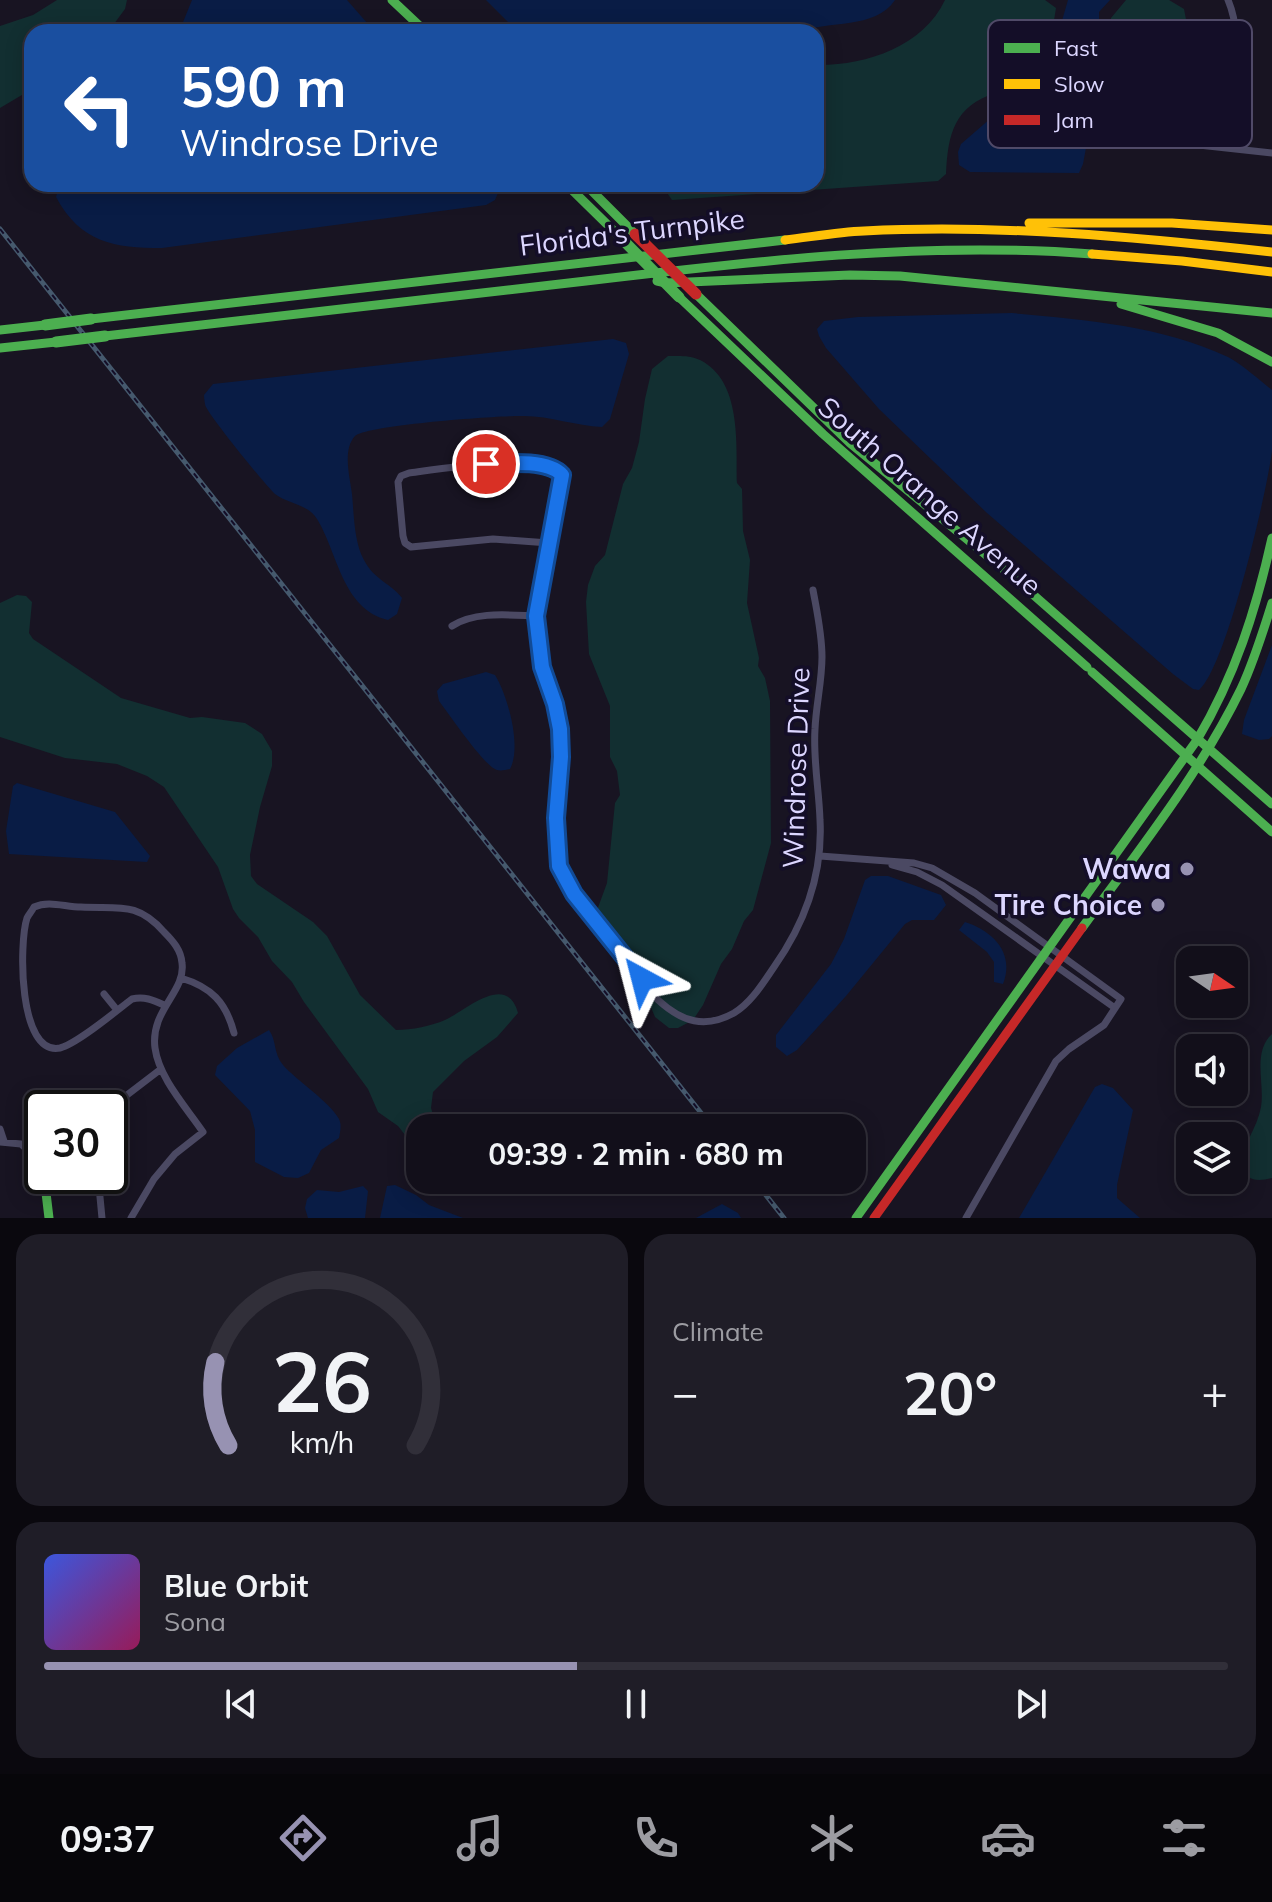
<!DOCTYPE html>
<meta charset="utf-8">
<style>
:root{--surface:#120f1a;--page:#1f1d27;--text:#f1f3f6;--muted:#9c9ca2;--line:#312f39;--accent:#9792b2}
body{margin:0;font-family:Mulish,sans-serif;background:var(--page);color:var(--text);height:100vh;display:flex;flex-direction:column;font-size:30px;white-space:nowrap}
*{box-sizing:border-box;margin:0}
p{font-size:26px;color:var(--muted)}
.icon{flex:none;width:44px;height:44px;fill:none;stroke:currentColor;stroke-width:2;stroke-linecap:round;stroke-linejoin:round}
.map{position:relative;height:1218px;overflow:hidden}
.drawer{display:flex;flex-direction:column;gap:16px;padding:16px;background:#0a080e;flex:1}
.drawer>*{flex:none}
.banner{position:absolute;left:24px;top:24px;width:800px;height:168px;border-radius:24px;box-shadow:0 4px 20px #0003,0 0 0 2px var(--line);background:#1a4fa0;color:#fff;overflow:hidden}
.needle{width:52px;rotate:103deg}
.buttons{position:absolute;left:1176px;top:946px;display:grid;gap:16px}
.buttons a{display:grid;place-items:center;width:72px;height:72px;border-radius:16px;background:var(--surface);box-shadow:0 4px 20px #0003,0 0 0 2px var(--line);font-size:40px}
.speed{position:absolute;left:24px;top:1090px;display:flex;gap:16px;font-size:40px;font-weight:700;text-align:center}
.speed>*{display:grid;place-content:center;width:104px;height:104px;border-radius:50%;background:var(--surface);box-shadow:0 4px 20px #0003,0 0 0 2px var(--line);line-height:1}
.speed .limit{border:4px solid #111;border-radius:12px;background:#fff;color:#111}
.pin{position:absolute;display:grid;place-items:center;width:68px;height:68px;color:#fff;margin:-34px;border:4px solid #fff;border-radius:50%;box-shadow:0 2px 8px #0007}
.me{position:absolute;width:88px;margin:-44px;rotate:322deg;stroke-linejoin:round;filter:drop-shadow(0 0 6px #0008)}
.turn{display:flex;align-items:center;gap:28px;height:168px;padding:0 24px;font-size:36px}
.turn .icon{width:104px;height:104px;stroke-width:2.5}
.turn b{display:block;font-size:56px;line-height:68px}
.big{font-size:60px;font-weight:700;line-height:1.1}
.drawer .tile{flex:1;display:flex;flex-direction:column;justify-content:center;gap:12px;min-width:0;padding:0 28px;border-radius:24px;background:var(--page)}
.drawer .dial{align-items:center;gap:0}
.dial svg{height:208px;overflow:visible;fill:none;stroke:var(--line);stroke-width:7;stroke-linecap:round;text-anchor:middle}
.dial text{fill:var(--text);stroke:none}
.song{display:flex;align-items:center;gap:24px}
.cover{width:96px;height:96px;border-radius:12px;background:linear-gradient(135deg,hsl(230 70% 55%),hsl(330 70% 35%))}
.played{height:8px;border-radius:4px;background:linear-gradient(90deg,var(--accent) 45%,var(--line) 45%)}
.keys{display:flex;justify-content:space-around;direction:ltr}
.heat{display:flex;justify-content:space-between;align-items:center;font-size:44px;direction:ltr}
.drawer .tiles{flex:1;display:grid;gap:16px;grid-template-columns:1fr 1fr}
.tile:last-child{grid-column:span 2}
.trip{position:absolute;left:406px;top:1114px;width:460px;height:80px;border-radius:24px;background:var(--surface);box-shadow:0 4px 20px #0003,0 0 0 2px var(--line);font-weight:700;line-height:80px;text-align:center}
.menu{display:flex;height:128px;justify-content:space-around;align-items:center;background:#07060a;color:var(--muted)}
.menu .icon{width:56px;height:56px}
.menu .current{color:var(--accent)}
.menu b{font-size:36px;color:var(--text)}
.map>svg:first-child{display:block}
</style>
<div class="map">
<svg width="1272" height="1218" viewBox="0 0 1272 1218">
<rect width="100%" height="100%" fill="#181422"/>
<!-- green -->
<path fill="#122f31" d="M57 0H127L125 9 108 32H32V89L0 108V26L33 15Z
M945 0H1045L1056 8C1048 57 1049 74 1003 100L996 93C954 106 948 134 946 174L938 181 672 200 661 184H816V65C864 66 923 47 945 0Z
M1126 0H1169L1184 9 1189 35 1175 56 1138 63 1124 58 1111 40V18Z
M668 356C679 356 690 355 700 360 742 381 736 444 737 483L742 489 743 531 750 560 747 603 759 658 758 666 765 678 770 701 771 843 753 910 744 921 732 949 721 964 703 1005 693 1020 678 1028H669L655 1017 642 986 627 974 620 961 597 939 594 931 596 913 607 883 615 803 620 795 617 771 610 757V706L589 654 586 602 588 585 595 566 605 555 623 484 632 468 639 442 645 399 652 369Z
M17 595 26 596 32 602 29 633 33 639 121 698 190 718 202 717 245 723 262 734 272 751V766L260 807 250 855 251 876 257 884 313 922 327 936 360 995 396 1030C412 1030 431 1026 445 1020 465 1011 507 971 518 1013L497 1037 464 1061 433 1092 431 1108 437 1128H420V1154L398 1126 378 1112 368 1089 304 1002 292 982 272 961 258 937 239 918 233 909 218 867 164 787 147 776 117 764 65 758 0 737V603Z
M1272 1034V1178C1256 1182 1248 1181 1239 1166 1242 1146 1257 1129 1261 1107 1265 1084 1252 1052 1272 1034Z"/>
<!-- water -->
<path fill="#091c45" d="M192 0H347L375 32H179Z
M486 0H895C875 30 828 20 799 32H518Z
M1068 0H1110L1099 12C1099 26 1100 46 1109 57 1115 63 1119 64 1122 72L1113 85 1106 107 1089 132 1083 164 1079 173 970 172 959 165 958 152 961 144 1048 69Z
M124 184H493L498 193 495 200 486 205 162 248C114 248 81 243 56 197L59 187C81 183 105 200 124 184Z
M1012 313C1085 320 1160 325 1228 357 1243 365 1258 379 1272 390 1272 410 1272 431 1272 451 1267 492 1226 668 1199 690L1193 689 1173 674 987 513 879 409 826 348 819 336 817 329 824 321 858 317Z
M613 339 626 343 629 354 610 419 602 427C576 426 550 416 524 416 502 415 366 425 355 436 342 450 350 477 352 494 354 515 354 542 364 560 374 580 392 584 402 598L397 614 388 620C342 609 338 553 317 519 308 504 288 504 275 494 265 485 212 419 206 407 205 406 204 397 204 395L213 384Z
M1272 645V736L1269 739 1259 740 1242 734 1244 720Z
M486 672 495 675C508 696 522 747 510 769 505 770 501 771 497 770 485 767 449 714 439 701L437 691 443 684Z
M17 783 115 812 150 856 147 862 9 854 6 831 13 786Z
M871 876H888L941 895 946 905 934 920H912L905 924 846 996 797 1050 787 1056 776 1047V1035L831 964 844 939 865 880Z
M965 922C993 931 1015 953 1003 984L994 982V962L987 952 959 930Z
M269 1030C277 1041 273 1053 283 1065 296 1080 330 1102 339 1119 342 1125 340 1132 339 1138L321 1150 309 1173 298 1178 284 1177 255 1162V1130L250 1111 215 1075 217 1066 237 1048Z
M1102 1084 1113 1088 1133 1110 1117 1185V1198L1140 1218H1019L1095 1087Z
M395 1185 416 1195 429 1205 463 1218H380L387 1186Z
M363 1186 368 1191 365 1218H308L305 1208 307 1199 317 1190 339 1192Z
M722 1204 738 1213 741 1218H696Z"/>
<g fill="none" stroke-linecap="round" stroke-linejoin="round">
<!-- street -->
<path stroke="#4b4963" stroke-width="7" d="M1119 131 1135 138 1272 153
M1184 143C1185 133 1186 122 1191 112 1198 98 1210 91 1220 79 1238 56 1239 26 1228 0
M549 543 493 539 411 547 405 543 403 536 398 482 401 476 409 473C439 469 543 452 562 475 562 519 540 568 536 612 532 655 557 690 560 730 563 769 553 807 556 846 559 891 629 963 658 1000 682 1022 705 1029 734 1013 751 1003 763 983 774 967 805 923 823 875 820 820 819 789 813 760 815 729 816 705 822 681 822 657 822 634 817 612 813 590
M452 626C475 611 509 615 536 616
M820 856 914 863 932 868 975 893 1121 999 1104 1025 1069 1049 1056 1061 966 1218
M892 865 917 872 942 885 1115 1008
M181 978C211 987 226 1002 234 1033
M104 994 117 1010
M110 1108 161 1069
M0 1129 4 1141
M0 1142 21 1144 36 1157
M98 1176 102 1218
M131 1218 154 1179 175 1154 203 1132C186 1107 159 1078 155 1048 150 1010 186 992 182 963 181 950 173 941 164 932 137 901 118 909 81 907 65 907 49 900 34 907 32 911 29 914 27 918 19 942 18 1056 60 1048 77 1044 116 1011 132 999 144 996 153 1000 164 1005"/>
<!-- fast -->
<path stroke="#4caf50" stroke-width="9" d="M392 0 426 32
M566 184 619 236
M585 184 635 234
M657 281 666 283 850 275 900 276 1272 313
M696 294 850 443 1013 577 1272 804
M679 297 823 434 1087 667
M1121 304 1218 333 1272 362
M91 319 785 240
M0 330 45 325
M105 336C265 318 426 299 586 281 754 261 923 241 1092 254
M0 348 56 342
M1092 672 1272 832
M1082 928C1138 851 1199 775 1241 689 1254 661 1263 632 1272 603
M36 1157 42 1168
M44 1176 49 1218
M856 1218 1197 740C1235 676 1256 610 1272 538"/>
<!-- slow -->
<path stroke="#ffc107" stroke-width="9" d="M1029 223H1172L1272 230
M785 240C811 237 838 232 864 231 1001 224 1136 237 1272 252
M1092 254 1182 261 1272 272"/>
<!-- jam -->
<path stroke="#c62828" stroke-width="9" d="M874 1218 1082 928"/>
<defs>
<path id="rail" d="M0 229 713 1128
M754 1180 784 1218"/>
</defs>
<!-- rail casing -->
<use href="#rail" stroke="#45596d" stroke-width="5"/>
<!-- rail -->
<use href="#rail" stroke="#140e28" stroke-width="2" stroke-dasharray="6" stroke-linecap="butt"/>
<!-- fast-bridge -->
<path stroke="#4caf50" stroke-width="11" d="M619 236 679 297
M45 325 91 319
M56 342 105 336"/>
<!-- jam-bridge -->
<path stroke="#c62828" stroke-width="11" d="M635 234 696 294"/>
</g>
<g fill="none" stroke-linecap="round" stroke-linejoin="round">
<defs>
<path id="route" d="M486 464C506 463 548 459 562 475L536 616 542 667 555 704 560 729 561 757 556 818 559 866 574 894 642 979"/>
</defs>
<!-- route casing -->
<use href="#route" stroke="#114b97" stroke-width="20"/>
<!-- route -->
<use href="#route" stroke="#1a73e8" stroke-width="14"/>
</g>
<!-- markers -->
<g fill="#9792b2" stroke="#140e28" stroke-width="3">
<circle cx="1187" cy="869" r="8"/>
<circle cx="1158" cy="905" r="8"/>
</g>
<g text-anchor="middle" stroke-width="7" stroke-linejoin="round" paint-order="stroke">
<!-- street labels -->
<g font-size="28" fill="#dcd6ff" stroke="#140e28">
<text transform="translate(632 232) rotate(-7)" y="10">Florida's Turnpike</text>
<text transform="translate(930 496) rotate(41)" y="10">South Orange Avenue</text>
<text transform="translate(796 768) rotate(-88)" y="10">Windrose Drive</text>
</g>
<!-- poi labels -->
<g font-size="28" font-weight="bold" fill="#dcd6ff" stroke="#140e28" text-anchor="end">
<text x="1171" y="879">Wawa</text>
<text x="1142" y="915">Tire Choice</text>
</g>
</g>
<!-- legend -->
<rect x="988" y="20" width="264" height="128" rx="12" fill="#140e28" stroke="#504a68" stroke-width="2"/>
<rect x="1004" y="43" width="36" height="10" fill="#4caf50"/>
<rect x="1004" y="79" width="36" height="10" fill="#ffc107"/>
<rect x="1004" y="115" width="36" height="10" fill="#c62828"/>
<g font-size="22" fill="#dcd6ff">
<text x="1054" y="56">Fast</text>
<text x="1054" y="92">Slow</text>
<text x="1054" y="128">Jam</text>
</g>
</svg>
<div class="buttons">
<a><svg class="needle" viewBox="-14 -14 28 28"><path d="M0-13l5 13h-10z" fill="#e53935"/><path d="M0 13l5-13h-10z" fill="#9c9ca2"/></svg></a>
<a><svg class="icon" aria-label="sound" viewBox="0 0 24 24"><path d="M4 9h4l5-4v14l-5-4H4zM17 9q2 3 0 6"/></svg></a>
<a><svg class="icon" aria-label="layers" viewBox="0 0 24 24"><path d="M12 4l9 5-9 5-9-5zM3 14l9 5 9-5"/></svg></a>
</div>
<div class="speed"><div class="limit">30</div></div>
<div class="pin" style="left:486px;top:464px;background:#d93025"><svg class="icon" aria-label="arrive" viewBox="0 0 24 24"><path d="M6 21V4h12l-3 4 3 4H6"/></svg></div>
<svg class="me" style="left:642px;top:979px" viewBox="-20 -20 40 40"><path d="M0-17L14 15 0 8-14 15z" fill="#1a73e8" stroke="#fff" stroke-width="4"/></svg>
<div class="trip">09:39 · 2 min · 680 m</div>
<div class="banner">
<div class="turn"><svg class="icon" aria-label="left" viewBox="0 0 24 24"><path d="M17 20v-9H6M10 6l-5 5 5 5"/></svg><div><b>590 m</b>Windrose Drive</div></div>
</div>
</div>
<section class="drawer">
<div class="tiles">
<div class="tile dial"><svg viewBox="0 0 100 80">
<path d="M14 69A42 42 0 1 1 86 69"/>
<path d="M14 69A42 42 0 0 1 9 37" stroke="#9792b2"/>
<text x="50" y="56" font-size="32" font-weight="700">26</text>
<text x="50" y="72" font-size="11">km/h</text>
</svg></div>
<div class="tile"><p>Climate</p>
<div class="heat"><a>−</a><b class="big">20°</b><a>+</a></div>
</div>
<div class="tile">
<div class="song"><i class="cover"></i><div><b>Blue Orbit</b><p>Sona</p></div></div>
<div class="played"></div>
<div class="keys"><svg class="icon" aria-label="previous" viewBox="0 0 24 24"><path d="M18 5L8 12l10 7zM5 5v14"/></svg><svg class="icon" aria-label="pause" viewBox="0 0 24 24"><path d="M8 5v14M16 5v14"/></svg><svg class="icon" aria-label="next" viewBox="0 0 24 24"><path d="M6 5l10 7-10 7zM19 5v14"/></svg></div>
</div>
</div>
</section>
<nav class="menu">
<b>09:37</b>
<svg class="icon current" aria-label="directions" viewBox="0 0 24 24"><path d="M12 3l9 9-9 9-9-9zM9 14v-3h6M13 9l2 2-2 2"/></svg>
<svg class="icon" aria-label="music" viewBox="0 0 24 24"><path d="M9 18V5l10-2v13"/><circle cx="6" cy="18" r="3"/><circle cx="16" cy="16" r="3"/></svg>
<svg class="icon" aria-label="phone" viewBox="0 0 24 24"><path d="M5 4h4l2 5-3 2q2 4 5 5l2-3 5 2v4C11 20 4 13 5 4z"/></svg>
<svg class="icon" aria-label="climate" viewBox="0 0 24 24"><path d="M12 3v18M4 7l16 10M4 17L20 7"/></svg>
<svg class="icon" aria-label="car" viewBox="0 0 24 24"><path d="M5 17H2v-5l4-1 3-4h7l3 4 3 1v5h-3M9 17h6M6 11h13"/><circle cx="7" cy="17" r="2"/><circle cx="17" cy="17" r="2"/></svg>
<svg class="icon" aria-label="filters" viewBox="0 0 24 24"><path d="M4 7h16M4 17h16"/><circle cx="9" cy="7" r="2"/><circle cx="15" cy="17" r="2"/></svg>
</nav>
